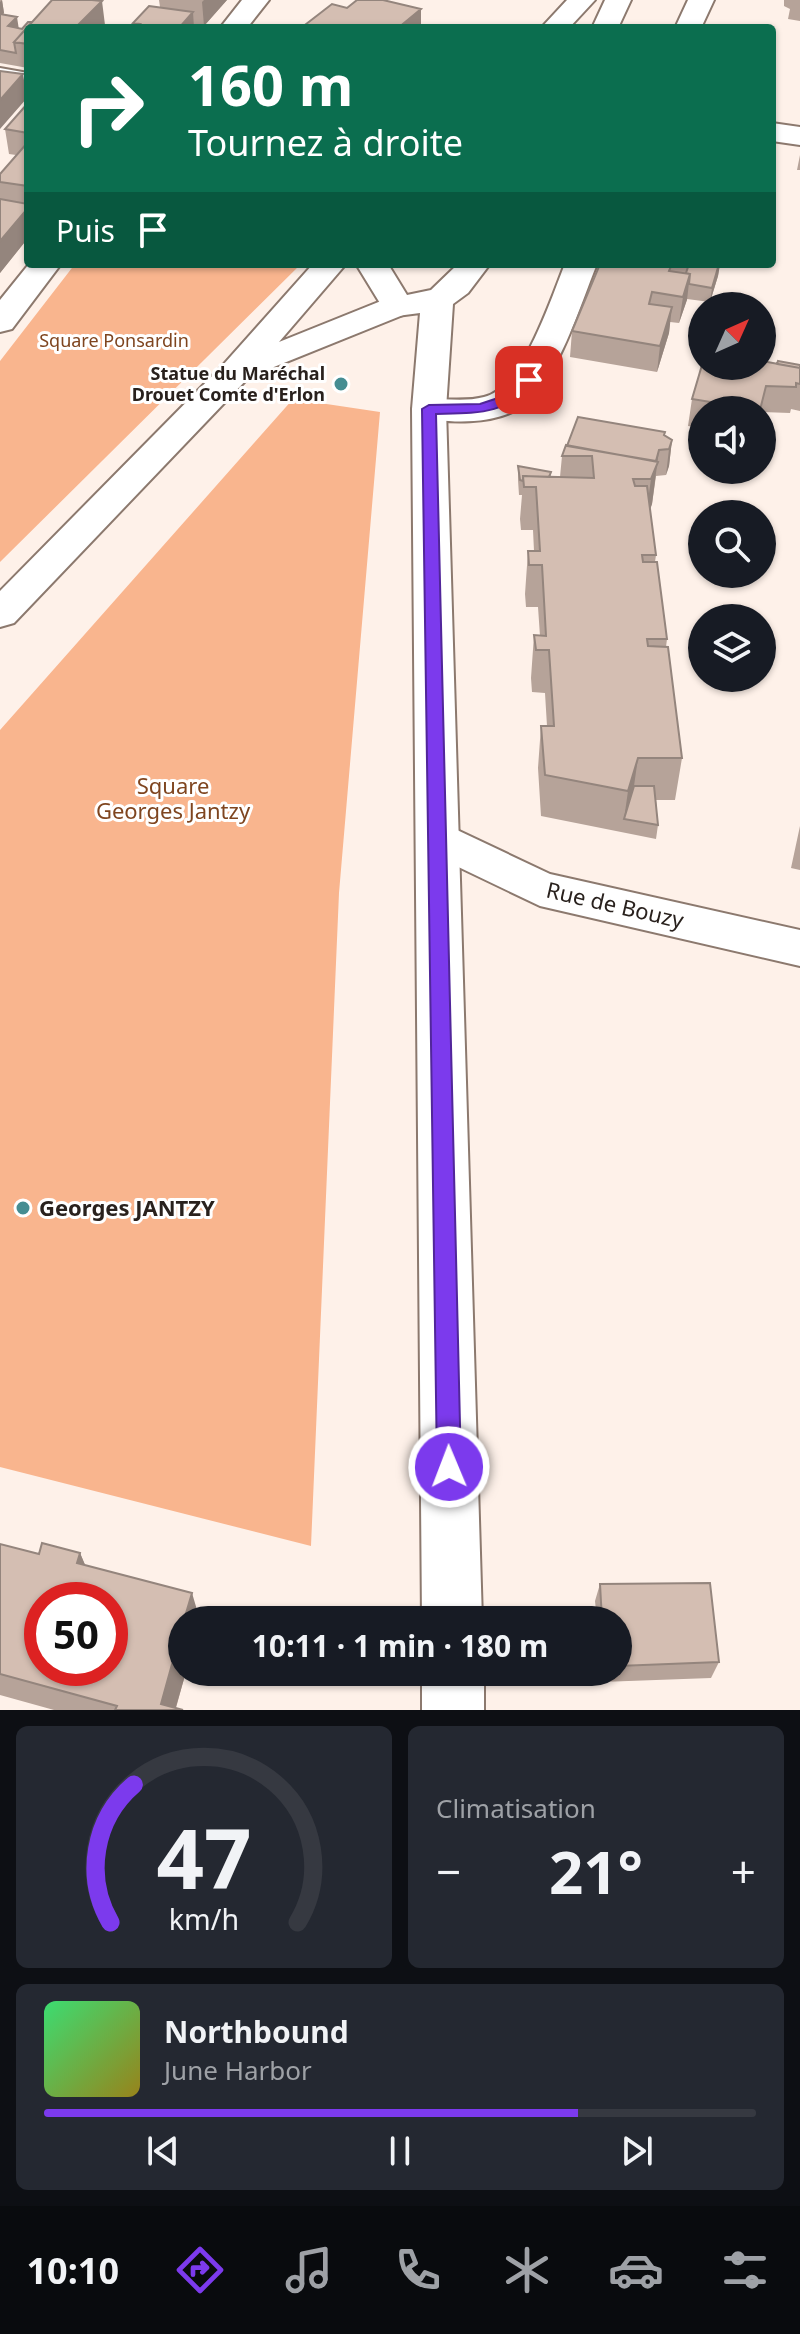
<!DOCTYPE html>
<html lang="fr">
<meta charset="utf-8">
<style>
:root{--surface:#171b24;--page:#242831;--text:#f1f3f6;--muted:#9ea1a6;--line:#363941;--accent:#7c3aed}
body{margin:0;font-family:"Noto Sans",sans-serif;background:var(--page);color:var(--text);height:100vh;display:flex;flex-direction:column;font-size:30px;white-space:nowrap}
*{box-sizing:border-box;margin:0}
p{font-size:26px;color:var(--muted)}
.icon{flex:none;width:44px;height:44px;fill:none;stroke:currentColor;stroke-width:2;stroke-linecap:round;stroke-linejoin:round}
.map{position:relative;height:1710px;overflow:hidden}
.sheet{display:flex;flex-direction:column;gap:16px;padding:16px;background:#0d0f14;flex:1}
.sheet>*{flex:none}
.guide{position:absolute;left:24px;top:24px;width:752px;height:244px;border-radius:8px;box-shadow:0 2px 6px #0004;background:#0b6e4f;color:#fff;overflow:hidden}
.needle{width:52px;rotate:45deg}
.controls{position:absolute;left:688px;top:292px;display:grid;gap:16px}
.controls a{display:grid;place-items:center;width:88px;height:88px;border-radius:50%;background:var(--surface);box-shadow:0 2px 6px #0004;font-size:40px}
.speed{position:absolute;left:24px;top:1582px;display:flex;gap:16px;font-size:40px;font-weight:700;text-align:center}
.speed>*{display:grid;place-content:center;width:104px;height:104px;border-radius:50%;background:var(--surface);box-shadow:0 2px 6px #0004;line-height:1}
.speed .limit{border:12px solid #d22;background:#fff;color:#111}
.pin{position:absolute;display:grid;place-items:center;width:68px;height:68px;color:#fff;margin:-34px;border-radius:16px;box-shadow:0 4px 12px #0006}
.me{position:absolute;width:88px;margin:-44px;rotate:359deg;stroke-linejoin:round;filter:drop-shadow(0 0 6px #0008)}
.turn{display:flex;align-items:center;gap:28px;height:168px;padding:0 32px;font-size:36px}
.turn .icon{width:104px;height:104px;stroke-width:2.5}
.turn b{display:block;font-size:56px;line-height:68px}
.then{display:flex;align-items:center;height:76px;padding:0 32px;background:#0003;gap:16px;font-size:30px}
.big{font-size:60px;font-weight:700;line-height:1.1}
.sheet .card{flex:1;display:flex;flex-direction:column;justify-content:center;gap:12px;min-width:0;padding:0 28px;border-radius:12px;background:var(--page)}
.sheet .dial{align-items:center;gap:0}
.dial svg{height:208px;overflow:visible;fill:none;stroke:var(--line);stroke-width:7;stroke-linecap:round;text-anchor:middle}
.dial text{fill:var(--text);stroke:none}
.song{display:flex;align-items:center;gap:24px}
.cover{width:96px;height:96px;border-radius:12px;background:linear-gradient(135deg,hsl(140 70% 55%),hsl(50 70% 35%))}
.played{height:8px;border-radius:4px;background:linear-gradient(90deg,var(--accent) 75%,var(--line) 75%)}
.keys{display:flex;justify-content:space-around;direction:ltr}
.heat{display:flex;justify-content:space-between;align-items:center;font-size:44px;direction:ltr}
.sheet .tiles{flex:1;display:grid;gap:16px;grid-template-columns:1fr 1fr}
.card:last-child{grid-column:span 2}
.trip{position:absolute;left:168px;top:1606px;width:464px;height:80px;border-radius:40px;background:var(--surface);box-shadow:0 2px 6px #0004;font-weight:700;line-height:80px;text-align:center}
.dock{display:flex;height:128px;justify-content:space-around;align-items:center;background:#090b0e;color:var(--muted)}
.dock .icon{width:56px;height:56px}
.dock .current{color:var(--accent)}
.dock b{font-size:36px;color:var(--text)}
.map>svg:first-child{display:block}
</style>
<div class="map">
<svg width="800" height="1710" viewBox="0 0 800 1710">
<rect width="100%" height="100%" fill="#fef1e9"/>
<!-- green -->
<path fill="#f9b58e" d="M75 264H301L0 562V361Z
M293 399 380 412 339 893 311 1546 0 1467V730Z"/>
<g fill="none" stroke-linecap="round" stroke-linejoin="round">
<defs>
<path id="minor" d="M242 0H269L247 28H220Z
M688 0H714L701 28H675Z
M0 68 28 73V89L0 84Z
M772 123 800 127V145L772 141Z
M29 264H61L12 329 0 332V300Z
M313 264H346L279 342 386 299 397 296 408 299 413 306 408 313 249 377 14 623 0 627V591L223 365Z
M565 264H597C580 305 558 381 521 407 495 425 446 424 417 416L412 409 417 402C439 396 462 403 484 397 523 388 551 298 565 264Z
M438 821 550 874 800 930V966L540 906 423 850 416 838 423 826Z"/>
<path id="major" d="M567 0H595L569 28H541Z
M605 0H631L618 28H592Z
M356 264H388L407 295 431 290 458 264H490L468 293 453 304 446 409 482 1620H422L412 409 420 313 397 316 386 313Z
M422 1672H484V1710H422Z"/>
</defs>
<!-- minor casing -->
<use href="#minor" stroke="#8c796e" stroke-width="4"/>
<!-- major casing -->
<use href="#major" stroke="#8c796e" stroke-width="4"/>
<!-- minor -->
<use href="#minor" fill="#fff" fill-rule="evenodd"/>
<!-- major -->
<use href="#major" fill="#fff" fill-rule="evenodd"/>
</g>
<!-- wall -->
<path fill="#b6a399" d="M0 0H2L4 13 3 14 19 28 105 25 102 28H28V68L0 63Z
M159 0H227L204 26 194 24V28H133V23L160 7Z
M784 0H800V21L788 19 790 9 784 6Z
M28 103V238L0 273V174L16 155 9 154 5 129Z
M800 155V170H797Z
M600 264H720L718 276 710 302 687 299 679 323 670 322 669 333 657 372 570 357 572 331Z
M800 365V411L791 409 790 413 762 412V410H702V428L688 426 692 399Z
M664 435 672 440 669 466 666 475 656 476 652 504 650 510 656 555 655 562 667 639 666 647 682 758 675 800H656L658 825 656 839 541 816 538 768 541 726H547L545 693 532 692 531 678 534 635 540 636 538 607H526L525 594 528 551H534L533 530H521L520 519 522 495H519L518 480V466L551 477H560L562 456Z
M800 826V870L791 868Z
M0 1544 39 1554 80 1553 85 1565 200 1620 176 1708 183 1710H54L0 1695Z
M600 1584 719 1662 711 1678 601 1682 600 1672H618V1620H597L595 1601Z"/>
<!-- shaded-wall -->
<path fill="#94857d" d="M2 0 4 13 0 18V2Z
M204 0H227L204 26 202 2Z
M102 1 105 25 102 28H75Z
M421 9V28H398Z
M193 12 194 28H179Z
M17 17 19 30 8 26Z
M23 74 27 98 0 129V100Z
M28 208V238L0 273V241Z
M720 264 718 276 710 302 712 288Z
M690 274 687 300 679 323 683 297Z
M672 307 669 333 657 372 660 346Z
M672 440 669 466 666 475 669 449Z
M659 450 652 504 645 522 651 479Z
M638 758 632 800 624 819 628 791Z
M80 1553 92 1581 77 1563Z
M192 1593 200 1620H184Z
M182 1628V1672H186L175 1710 161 1704Z"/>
<!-- building -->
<path fill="#d4beb2" stroke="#94857d" stroke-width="2" fill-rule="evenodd" d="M52 0H92L102 1 75 28H28V44L14 42Z
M357 0H383L421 9 398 28H301L332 4 347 8Z
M149 6 193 12 179 28H136L140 24 133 23Z
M0 14 17 17 8 26 22 29 28 22H32L14 42 16 53 0 50Z
M0 71 23 74 0 100Z
M28 103V133L5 129Z
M28 142V186L0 182V174Z
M0 199 28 204V208L0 241Z
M600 264H672L669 271 690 274 683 297 652 292 649 304 672 307 660 346 572 331Z
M689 264H719L712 288 689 284 690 274 686 273Z
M762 361 800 368V384L796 383V387L766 386 760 410 692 399 702 365V366H762Z
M778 361 800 365V368L777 364Z
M578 417 665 432 664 435 672 440 669 449 659 450 656 461 567 446Z
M566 445 658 462 651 479H633L635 486H647L656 555H642L643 562H657L667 639H647L648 646 668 647 682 758H638L628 791 545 775 541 726H554L549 650H536L534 635 546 636 542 565H529L528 551H540L536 487H524L523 476 594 478 592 456H562Z
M518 466 551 472 549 477 523 476V481L520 480Z
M634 786H654L658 825 624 819Z
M42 1543 80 1553 77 1563 192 1593 184 1620H182V1628L161 1704 183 1710H115L117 1706 0 1674V1544L39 1554ZM42 1600H110V1668H42Z
M710 1583 719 1662 618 1666V1620H602L600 1584Z"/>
<!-- route -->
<path fill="#7c3aed" stroke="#51269a" stroke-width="2" d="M529 375 536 380C507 415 478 413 436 414L461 1467 457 1475 449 1479 440 1475 437 1467 422 409 429 405 480 404 504 396Z"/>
<!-- markers -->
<g fill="#458d92" stroke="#fff" stroke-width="3">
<circle cx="341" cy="384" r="8"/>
<circle cx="23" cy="1208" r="8"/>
</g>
<g text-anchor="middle" stroke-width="6" stroke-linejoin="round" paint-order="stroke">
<!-- far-park labels -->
<g font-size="18" fill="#7f451f" stroke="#fff">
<text x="114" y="347">Square Ponsardin</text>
</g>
<!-- far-poi labels -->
<g font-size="18" font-weight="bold" fill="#29211d" stroke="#fff" text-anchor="end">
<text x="325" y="380">Statue du Maréchal<tspan x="325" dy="21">Drouet Comte d'Erlon</tspan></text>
</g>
<!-- park labels -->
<g font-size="22" fill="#7f451f" stroke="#fff">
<text x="173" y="794">Square<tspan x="173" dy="25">Georges Jantzy</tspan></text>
</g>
<!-- street labels -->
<g font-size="22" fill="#29211d" stroke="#fff">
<text transform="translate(615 905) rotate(13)" y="8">Rue de Bouzy</text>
</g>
<!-- poi labels -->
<g font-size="22" font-weight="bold" fill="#29211d" stroke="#fff" text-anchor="start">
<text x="39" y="1216">Georges JANTZY</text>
</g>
</g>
</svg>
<div class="controls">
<a><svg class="needle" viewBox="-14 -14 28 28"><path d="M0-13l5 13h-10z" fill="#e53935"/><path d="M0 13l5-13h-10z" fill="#9ea1a6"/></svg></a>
<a><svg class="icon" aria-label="sound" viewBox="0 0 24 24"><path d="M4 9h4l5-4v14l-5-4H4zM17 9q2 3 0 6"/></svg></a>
<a><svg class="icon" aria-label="search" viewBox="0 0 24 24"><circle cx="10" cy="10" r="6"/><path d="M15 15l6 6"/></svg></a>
<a><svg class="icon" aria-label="layers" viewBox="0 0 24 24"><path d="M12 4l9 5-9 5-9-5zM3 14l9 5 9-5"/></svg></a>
</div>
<div class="speed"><div class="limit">50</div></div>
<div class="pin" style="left:529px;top:380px;background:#d93025"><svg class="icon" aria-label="arrive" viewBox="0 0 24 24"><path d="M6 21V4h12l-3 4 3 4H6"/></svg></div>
<svg class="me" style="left:449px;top:1467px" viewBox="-20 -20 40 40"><circle r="17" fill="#7c3aed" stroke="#fff" stroke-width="3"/><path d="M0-11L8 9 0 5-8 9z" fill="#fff"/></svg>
<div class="trip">10:11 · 1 min · 180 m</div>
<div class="guide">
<div class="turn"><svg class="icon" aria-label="right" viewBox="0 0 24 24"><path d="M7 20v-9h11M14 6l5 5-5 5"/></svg><div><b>160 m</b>Tournez à droite</div></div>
<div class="then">Puis<svg class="icon" aria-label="arrive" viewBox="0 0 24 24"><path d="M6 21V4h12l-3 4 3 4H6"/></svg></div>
</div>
</div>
<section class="sheet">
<div class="tiles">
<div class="card dial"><svg viewBox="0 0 100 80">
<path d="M14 69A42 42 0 1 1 86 69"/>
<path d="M14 69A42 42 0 0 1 23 16" stroke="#7c3aed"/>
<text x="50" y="56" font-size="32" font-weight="700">47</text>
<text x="50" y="72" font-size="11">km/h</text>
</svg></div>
<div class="card"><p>Climatisation</p>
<div class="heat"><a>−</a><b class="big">21°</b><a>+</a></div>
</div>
<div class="card">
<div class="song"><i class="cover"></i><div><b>Northbound</b><p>June Harbor</p></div></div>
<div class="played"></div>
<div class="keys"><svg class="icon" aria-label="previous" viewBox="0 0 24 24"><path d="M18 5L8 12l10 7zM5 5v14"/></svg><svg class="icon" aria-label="pause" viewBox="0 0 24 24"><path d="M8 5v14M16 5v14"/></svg><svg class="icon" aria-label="next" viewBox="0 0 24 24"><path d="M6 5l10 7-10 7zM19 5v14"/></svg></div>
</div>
</div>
</section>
<nav class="dock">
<b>10:10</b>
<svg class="icon current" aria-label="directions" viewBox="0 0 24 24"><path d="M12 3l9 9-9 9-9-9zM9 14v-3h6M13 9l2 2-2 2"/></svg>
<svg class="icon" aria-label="music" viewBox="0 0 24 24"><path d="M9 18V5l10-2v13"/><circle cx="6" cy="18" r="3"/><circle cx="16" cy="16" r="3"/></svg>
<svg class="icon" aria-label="phone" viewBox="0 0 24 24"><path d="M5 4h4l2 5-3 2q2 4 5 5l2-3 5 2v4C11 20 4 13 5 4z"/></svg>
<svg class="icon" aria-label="climate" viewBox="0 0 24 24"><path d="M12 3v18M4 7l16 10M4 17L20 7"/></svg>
<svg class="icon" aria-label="car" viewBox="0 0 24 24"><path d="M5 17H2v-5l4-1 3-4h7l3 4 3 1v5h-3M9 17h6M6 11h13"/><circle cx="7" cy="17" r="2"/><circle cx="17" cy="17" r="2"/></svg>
<svg class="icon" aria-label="filters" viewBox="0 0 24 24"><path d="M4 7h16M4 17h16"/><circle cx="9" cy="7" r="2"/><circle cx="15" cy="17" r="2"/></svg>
</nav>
